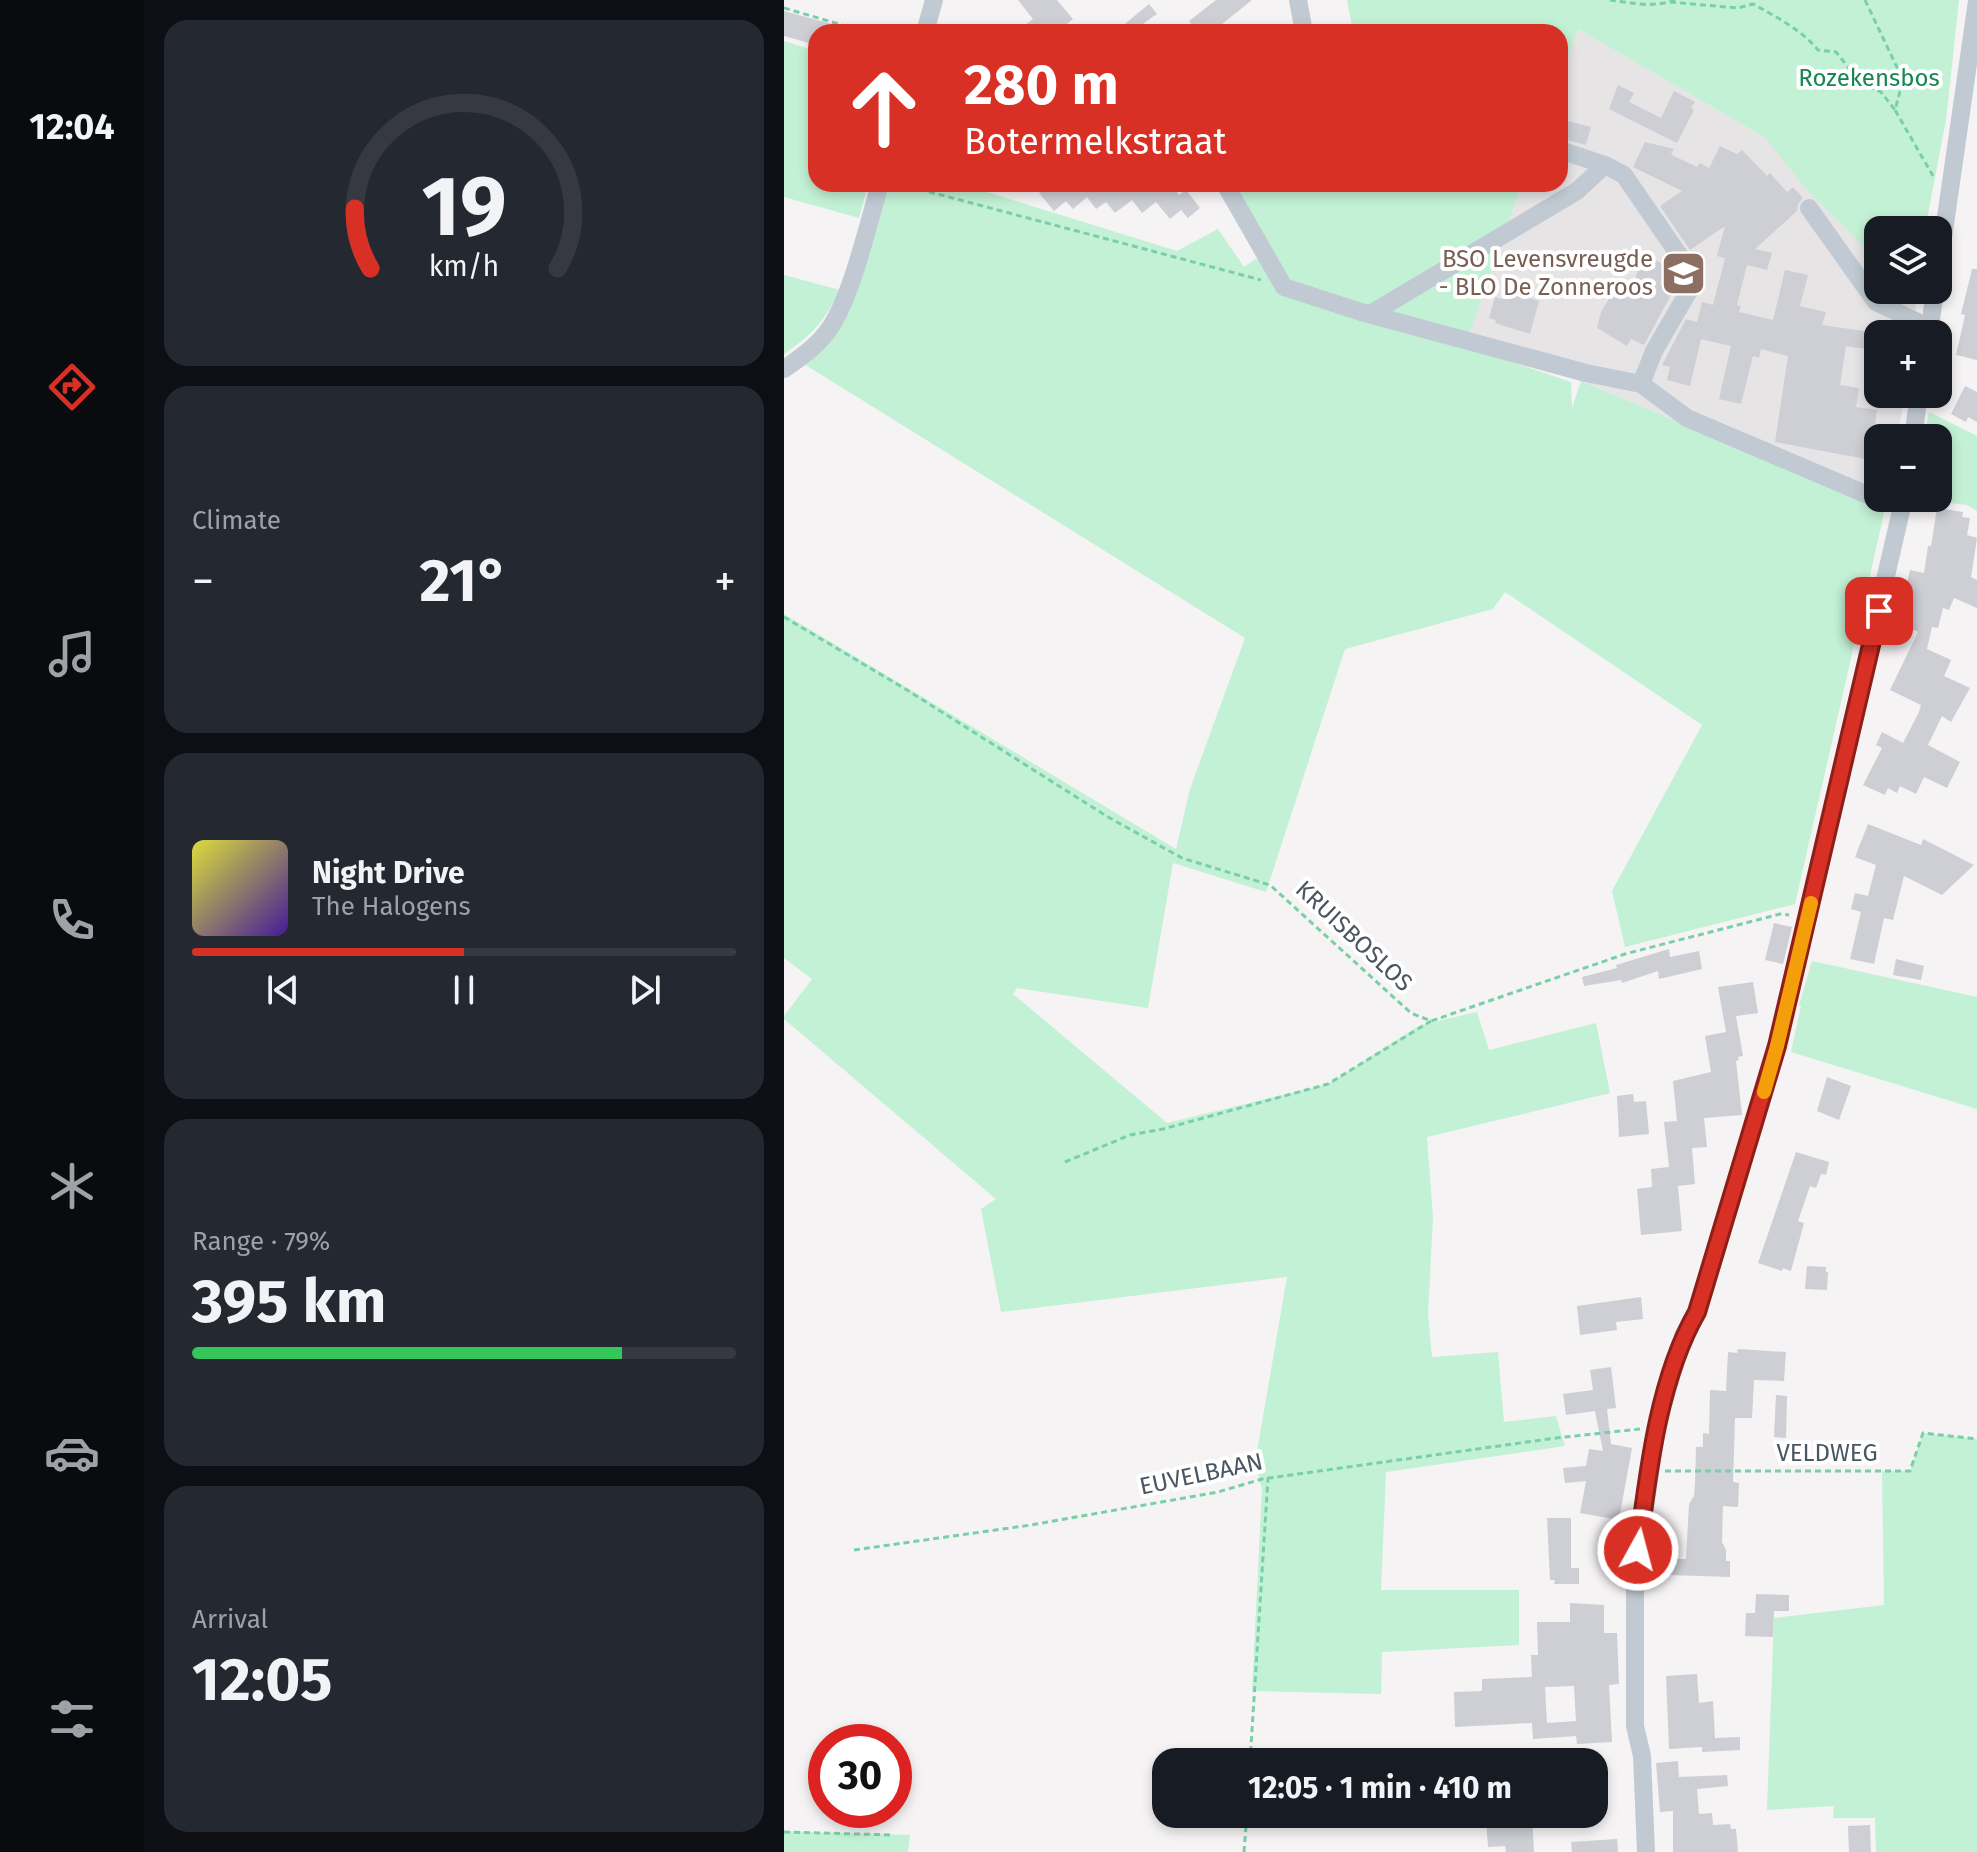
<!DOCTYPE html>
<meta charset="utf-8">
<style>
:root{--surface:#171b24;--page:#242831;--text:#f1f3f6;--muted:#9ea1a6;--line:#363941;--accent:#d93025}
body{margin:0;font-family:"Fira Sans",sans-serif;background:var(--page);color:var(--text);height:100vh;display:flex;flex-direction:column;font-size:30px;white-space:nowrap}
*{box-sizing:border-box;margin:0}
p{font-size:26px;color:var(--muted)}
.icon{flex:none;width:44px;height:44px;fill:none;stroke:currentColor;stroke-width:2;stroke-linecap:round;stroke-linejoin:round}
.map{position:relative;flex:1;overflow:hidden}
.side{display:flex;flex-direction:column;gap:20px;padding:20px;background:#0d0f14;width:640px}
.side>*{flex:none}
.guide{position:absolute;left:24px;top:24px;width:760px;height:168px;border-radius:24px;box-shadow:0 4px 12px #0003;background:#d93025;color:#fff;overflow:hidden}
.buttons{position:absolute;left:1080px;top:216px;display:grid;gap:16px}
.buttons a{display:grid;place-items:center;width:88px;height:88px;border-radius:16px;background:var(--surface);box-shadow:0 4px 12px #0003;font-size:40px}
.speed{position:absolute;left:24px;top:1724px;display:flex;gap:16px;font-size:40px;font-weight:700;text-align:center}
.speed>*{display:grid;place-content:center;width:104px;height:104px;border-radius:50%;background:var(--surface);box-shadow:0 4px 12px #0003;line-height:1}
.speed .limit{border:12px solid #d22;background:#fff;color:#111}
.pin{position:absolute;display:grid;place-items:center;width:68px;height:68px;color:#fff;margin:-34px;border-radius:16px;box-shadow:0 4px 12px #0006}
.me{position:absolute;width:88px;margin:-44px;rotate:7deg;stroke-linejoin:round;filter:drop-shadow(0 0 6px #0008)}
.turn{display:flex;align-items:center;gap:28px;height:168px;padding:0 24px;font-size:36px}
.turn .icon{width:104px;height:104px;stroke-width:2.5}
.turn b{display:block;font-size:56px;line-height:68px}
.big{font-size:60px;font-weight:700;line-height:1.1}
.side .widget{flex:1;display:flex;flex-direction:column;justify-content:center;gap:12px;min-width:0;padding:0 28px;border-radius:24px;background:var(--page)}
.side .dial{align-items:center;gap:0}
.dial svg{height:208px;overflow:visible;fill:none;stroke:var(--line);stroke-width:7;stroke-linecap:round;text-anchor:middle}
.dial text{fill:var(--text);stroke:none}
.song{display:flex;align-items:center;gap:24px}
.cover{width:96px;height:96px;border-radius:12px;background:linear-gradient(135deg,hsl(60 70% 55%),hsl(260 70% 35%))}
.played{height:8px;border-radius:4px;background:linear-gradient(90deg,var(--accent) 50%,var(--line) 50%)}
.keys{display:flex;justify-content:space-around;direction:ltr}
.heat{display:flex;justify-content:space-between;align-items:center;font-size:44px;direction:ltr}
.charge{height:12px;border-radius:6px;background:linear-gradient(90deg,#34c759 79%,var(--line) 0)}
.trip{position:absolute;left:368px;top:1748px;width:456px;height:80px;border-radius:24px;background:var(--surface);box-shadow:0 4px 12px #0003;font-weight:700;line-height:80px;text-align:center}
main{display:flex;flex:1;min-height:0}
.dock{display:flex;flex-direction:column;width:144px;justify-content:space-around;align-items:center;background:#090b0e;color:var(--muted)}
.dock .icon{width:56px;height:56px}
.dock .selected{color:var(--accent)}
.dock b{font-size:36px;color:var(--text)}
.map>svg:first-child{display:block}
</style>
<main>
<nav class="dock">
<b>12:04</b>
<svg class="icon selected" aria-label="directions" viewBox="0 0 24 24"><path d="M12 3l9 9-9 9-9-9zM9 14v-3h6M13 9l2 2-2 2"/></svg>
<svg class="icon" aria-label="music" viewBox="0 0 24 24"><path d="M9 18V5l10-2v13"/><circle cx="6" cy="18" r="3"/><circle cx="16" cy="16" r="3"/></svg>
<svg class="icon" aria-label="phone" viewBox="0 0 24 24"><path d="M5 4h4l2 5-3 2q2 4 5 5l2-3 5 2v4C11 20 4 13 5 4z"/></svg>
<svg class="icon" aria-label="climate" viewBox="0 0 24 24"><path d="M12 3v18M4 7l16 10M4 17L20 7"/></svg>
<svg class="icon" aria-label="car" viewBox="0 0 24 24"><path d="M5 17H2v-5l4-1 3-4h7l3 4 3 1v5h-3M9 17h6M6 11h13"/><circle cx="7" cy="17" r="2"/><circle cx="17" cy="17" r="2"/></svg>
<svg class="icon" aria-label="filters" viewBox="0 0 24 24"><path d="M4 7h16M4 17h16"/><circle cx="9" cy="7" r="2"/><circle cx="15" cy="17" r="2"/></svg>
</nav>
<section class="side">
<div class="widget dial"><svg viewBox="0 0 100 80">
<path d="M14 69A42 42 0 1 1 86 69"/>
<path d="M14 69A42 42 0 0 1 8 46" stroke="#d93025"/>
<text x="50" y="56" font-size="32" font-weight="700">19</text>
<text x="50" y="72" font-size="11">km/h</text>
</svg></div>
<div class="widget"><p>Climate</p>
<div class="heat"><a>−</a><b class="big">21°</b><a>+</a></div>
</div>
<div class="widget">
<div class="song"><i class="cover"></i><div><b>Night Drive</b><p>The Halogens</p></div></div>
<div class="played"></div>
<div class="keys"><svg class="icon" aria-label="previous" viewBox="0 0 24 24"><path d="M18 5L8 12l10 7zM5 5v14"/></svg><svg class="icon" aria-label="pause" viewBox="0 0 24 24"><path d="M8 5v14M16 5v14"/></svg><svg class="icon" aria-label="next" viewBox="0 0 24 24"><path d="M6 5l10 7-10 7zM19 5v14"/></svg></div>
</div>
<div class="widget"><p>Range · 79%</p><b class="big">395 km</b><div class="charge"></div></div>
<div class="widget"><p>Arrival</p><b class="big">12:05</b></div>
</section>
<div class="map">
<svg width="1193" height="1852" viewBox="0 0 1193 1852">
<rect width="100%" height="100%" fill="#f5f3f3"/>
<!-- education -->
<path fill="#e6e4e5" d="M794 29 980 137 1094 256V290H1127L1132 295 1131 334H1094V394H1121L1113 438H1094V498L1101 509 797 381 681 345 738 184H776V78Z"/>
<!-- green -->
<path fill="#c3f1d5" d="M563 0H1175L1162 120 1141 230H1094V261L1025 192 980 137 794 29 776 78V32H569Z
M0 41 32 51V184H84L75 218 0 197Z
M101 184H177L393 251 434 229 460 267 484 251 451 184H738L681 346 787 382 788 408 797 381 1101 509 1011 904 841 947 828 891 918 725 721 592 709 609 561 649 482 892 389 863 364 1008 233 988 229 994 383 1123 544 1084 636 1025 693 1012 705 1050 812 1023 826 1093 643 1137 649 1217 644 1314 648 1357 714 1352 720 1422 772 1416 781 1446 602 1472 597 1590H735V1645L598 1652 597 1694 468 1691 478 1489 471 1463 503 1277 217 1312 197 1209 212 1199 0 1019V1016L28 979 0 958V614L392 849 406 789 461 638 20 364 61 316Z
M0 275 56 290C39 323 30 333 0 354Z
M1145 412 1193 436V511L1183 505 1128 499 1154 498V438H1140Z
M1028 961 1193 997V1109L1007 1052 1017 1006 1015 1005Z
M1139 1433 1193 1439V1852H1092L1091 1818H1049L1050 1806 983 1810 990 1618 1100 1605 1098 1471H1126Z
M0 1831 126 1835 124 1852H0Z"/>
<!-- building -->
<path fill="#cdcfd5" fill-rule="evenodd" d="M234 0H273L289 19 273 32H232L249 19Z
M432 0H468L428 32H414L405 21Z
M365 4 373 14 360 23 367 32H331Z
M0 11 62 28 61 32H32V45L0 36Z
M834 85 850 93 845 102 877 118 890 91 911 102 907 108 910 110 893 143 825 109Z
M776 119 807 127 802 145 776 138Z
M861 142 890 149 887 154 890 156 913 167 916 163 925 168 936 146 953 154 958 150 983 176 986 173 1003 192 1009 187 1019 198 1014 204 1013 211 971 249 988 253 983 270 963 265 953 305 957 306 955 312 989 320 1001 270 1024 275 1016 306 1042 312 1038 325 1094 333V351L1062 346 1056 385 1075 388 1072 407 1093 410 1086 460 991 442 1004 356 977 349 975 358 969 356 957 404 935 399 947 346 917 339 906 386 883 380 886 367 878 365 902 319 913 322 918 302 929 305 941 258 933 256 941 226 906 250 876 206 898 191 849 167Z
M266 184H387L395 195 402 190 416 208 404 218 397 210 386 219 372 202 358 213 348 200 331 213 322 202 312 209 303 197 289 209 282 201 270 211 255 193Z
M869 259 890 269 896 278 860 345 847 339 843 346 813 328 817 312 831 289 839 294 843 285 847 287 856 267 863 270Z
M1188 269H1193V360L1172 355 1181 315 1177 314Z
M720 290 755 301 746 334 711 323 712 320 705 318 711 297 718 299Z
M1181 386 1193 392V422L1184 417 1182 422 1167 414Z
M1153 508 1179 512 1178 517 1186 518 1183 535 1193 538 1187 577 1193 580V608L1170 598 1165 610 1159 608 1154 628 1148 627 1143 649 1167 660 1160 676 1186 688 1167 722 1158 716 1144 745 1176 762 1163 788 1140 777 1132 794 1116 786 1113 793 1104 788 1101 795 1079 785 1098 748 1092 745 1098 732 1119 743 1135 712 1137 705 1106 690 1134 632 1122 626 1125 615 1116 613 1126 570 1140 573 1144 546H1147Z
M1084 824 1137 845 1139 839 1190 865 1158 895 1120 876 1109 920 1100 918 1090 964 1066 959 1077 912 1067 909 1071 893 1084 896 1092 865 1071 857Z
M990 923 1008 927 999 964 981 960Z
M885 949 886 957 915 951 918 969 875 979 874 971 838 983 837 980 800 986 798 977 833 968 832 965Z
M1112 959 1140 966 1137 980 1109 975Z
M969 982 974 1013 952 1016 959 1056 954 1057 955 1060 952 1061 958 1115 920 1118 923 1147 908 1148 911 1184 894 1186 898 1231 857 1235 853 1189 868 1187 867 1169 885 1167 880 1122 893 1121 889 1081 927 1072 921 1036 942 1032 934 987Z
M1043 1077 1067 1086 1055 1120 1033 1111Z
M849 1094 850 1102 862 1101 865 1134 835 1137 833 1096Z
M1012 1152 1045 1162 1042 1175 1037 1174 1032 1188 1026 1186 1014 1221 1020 1223 1007 1271 999 1268 998 1271 974 1263Z
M1023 1266 1042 1267V1272H1044L1043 1290 1021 1289Z
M857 1297 859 1319 832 1322 833 1330 796 1335 793 1306Z
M954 1349 1002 1352 1000 1381 970 1380 968 1418H951L949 1482 955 1483 954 1507 939 1506 938 1542 942 1550V1561H946V1577L886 1575 887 1559H902L905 1504 910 1496 911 1484 912 1447H919V1433L925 1434 926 1390 942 1391 944 1352 953 1353Z
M827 1367 832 1408 823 1409 827 1444 848 1448 835 1520 796 1513 802 1481 781 1483 779 1468 802 1466 805 1449 819 1451 811 1411 782 1415 779 1394 809 1390 806 1370Z
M992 1395 1003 1396 1002 1438 990 1437Z
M763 1518H787V1568H795V1584H770L771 1580H766Z
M972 1594 1005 1595V1611H990L989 1637 961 1636 962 1613H971Z
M786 1603 820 1605V1633H833L835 1684 825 1685 828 1742 793 1744 792 1736 749 1739 748 1723 671 1727 670 1692 698 1691V1679L748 1677 747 1655H754L753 1622H786ZM790 1686 792 1721 763 1723 761 1687Z
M913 1674 915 1703 929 1701 931 1738 956 1737V1750L918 1752V1747L885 1749 882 1676Z
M894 1761 895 1777 943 1775 944 1786 913 1789 915 1814 928 1813 929 1825 946 1824 947 1829H952L954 1852H889V1811L876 1812 872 1763Z
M748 1814 750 1852H722L721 1846 704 1847 702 1819Z
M1086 1825 1087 1852H1065L1064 1826Z
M833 1839 834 1852H788L787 1842Z"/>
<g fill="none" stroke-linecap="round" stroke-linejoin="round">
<!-- path -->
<path stroke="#7ad0a6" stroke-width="3" stroke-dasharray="6 4" stroke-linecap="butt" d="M826 0C847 3 871 8 891 0
M1081 0 1119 80 1111 110 1149 176
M886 2 954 8 969 4C992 17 1017 29 1034 50L1052 52 1077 83 1097 92 1111 110
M0 8 82 32
M116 184 477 280
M0 617 123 690 324 817 398 858 486 885 627 1013 647 1021 841 954 996 914 1005 915
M281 1162 346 1135 379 1129 544 1084 647 1021
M881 1471H1126L1139 1433 1193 1439
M70 1550 247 1525 434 1492 478 1479 772 1438 856 1429
M466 1762 484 1478
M0 1832 110 1835
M460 1852 463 1814"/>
<!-- minor -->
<path stroke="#c1cad2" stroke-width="18" d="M514 0 520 32
M141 32 150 0
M776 150 821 165 840 175 908 274 910 282 870 351 857 384
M441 184 500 287 577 312 802 373 857 384 903 418 1086 496 1118 505
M1025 208 1092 302 1146 328
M1154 273 1193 1
M588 313 793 191 821 165
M1145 334 1151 290
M0 369C15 359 32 347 43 332 67 301 84 224 96 184
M1129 438 1135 394
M862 1852 858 1756 851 1726V1575L873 1425 899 1336 913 1312 993 1046 1120 498"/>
</g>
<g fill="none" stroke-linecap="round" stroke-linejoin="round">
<defs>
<path id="route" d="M854 1550C864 1473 874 1380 913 1312L993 1046 1095 611"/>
</defs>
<!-- route casing -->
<use href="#route" stroke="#8d1f18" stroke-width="20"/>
<!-- route -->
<use href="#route" stroke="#d93025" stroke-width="14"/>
<!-- slow -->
<path stroke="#f59e0b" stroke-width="14" d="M980 1092 993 1046 1027 903"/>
</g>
<!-- icons -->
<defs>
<symbol id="school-square" viewBox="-11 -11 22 22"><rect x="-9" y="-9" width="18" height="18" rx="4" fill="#8d6e63" stroke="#fff"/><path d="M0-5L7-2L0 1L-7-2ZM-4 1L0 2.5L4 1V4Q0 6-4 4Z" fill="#fff"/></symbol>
</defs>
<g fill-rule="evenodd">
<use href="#school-square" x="874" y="248" width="51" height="51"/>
</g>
<g text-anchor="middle" stroke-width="8" stroke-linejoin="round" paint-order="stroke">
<!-- park labels -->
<g font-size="24" fill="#17864f" stroke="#fff">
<text x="1085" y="86">Rozekensbos</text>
</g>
<!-- education labels -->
<g font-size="24" fill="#785e54" stroke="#fff" text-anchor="end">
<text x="869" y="267">BSO Levensvreugde<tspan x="869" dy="28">- BLO De Zonneroos</tspan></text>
</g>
<!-- street labels -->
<g font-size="24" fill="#4a5661" stroke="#fff">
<text transform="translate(570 936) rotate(43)" y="8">KRUISBOSLOS</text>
<text x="1043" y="1461">VELDWEG</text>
<text transform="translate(417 1474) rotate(-12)" y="8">EUVELBAAN</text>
</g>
</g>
</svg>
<div class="buttons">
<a><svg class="icon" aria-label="layers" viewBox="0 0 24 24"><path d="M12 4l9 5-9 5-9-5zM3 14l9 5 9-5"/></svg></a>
<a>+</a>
<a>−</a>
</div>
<div class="speed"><div class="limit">30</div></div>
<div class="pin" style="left:1095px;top:611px;background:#d93025"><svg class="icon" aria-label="arrive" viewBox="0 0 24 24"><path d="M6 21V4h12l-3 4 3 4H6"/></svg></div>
<svg class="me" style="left:854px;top:1550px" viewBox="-20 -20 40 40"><circle r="17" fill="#d93025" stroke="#fff" stroke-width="3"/><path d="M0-11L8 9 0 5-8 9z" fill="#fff"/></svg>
<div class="trip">12:05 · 1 min · 410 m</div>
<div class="guide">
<div class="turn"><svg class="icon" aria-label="ahead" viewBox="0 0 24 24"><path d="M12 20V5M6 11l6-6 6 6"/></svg><div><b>280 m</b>Botermelkstraat</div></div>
</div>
</div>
</main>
